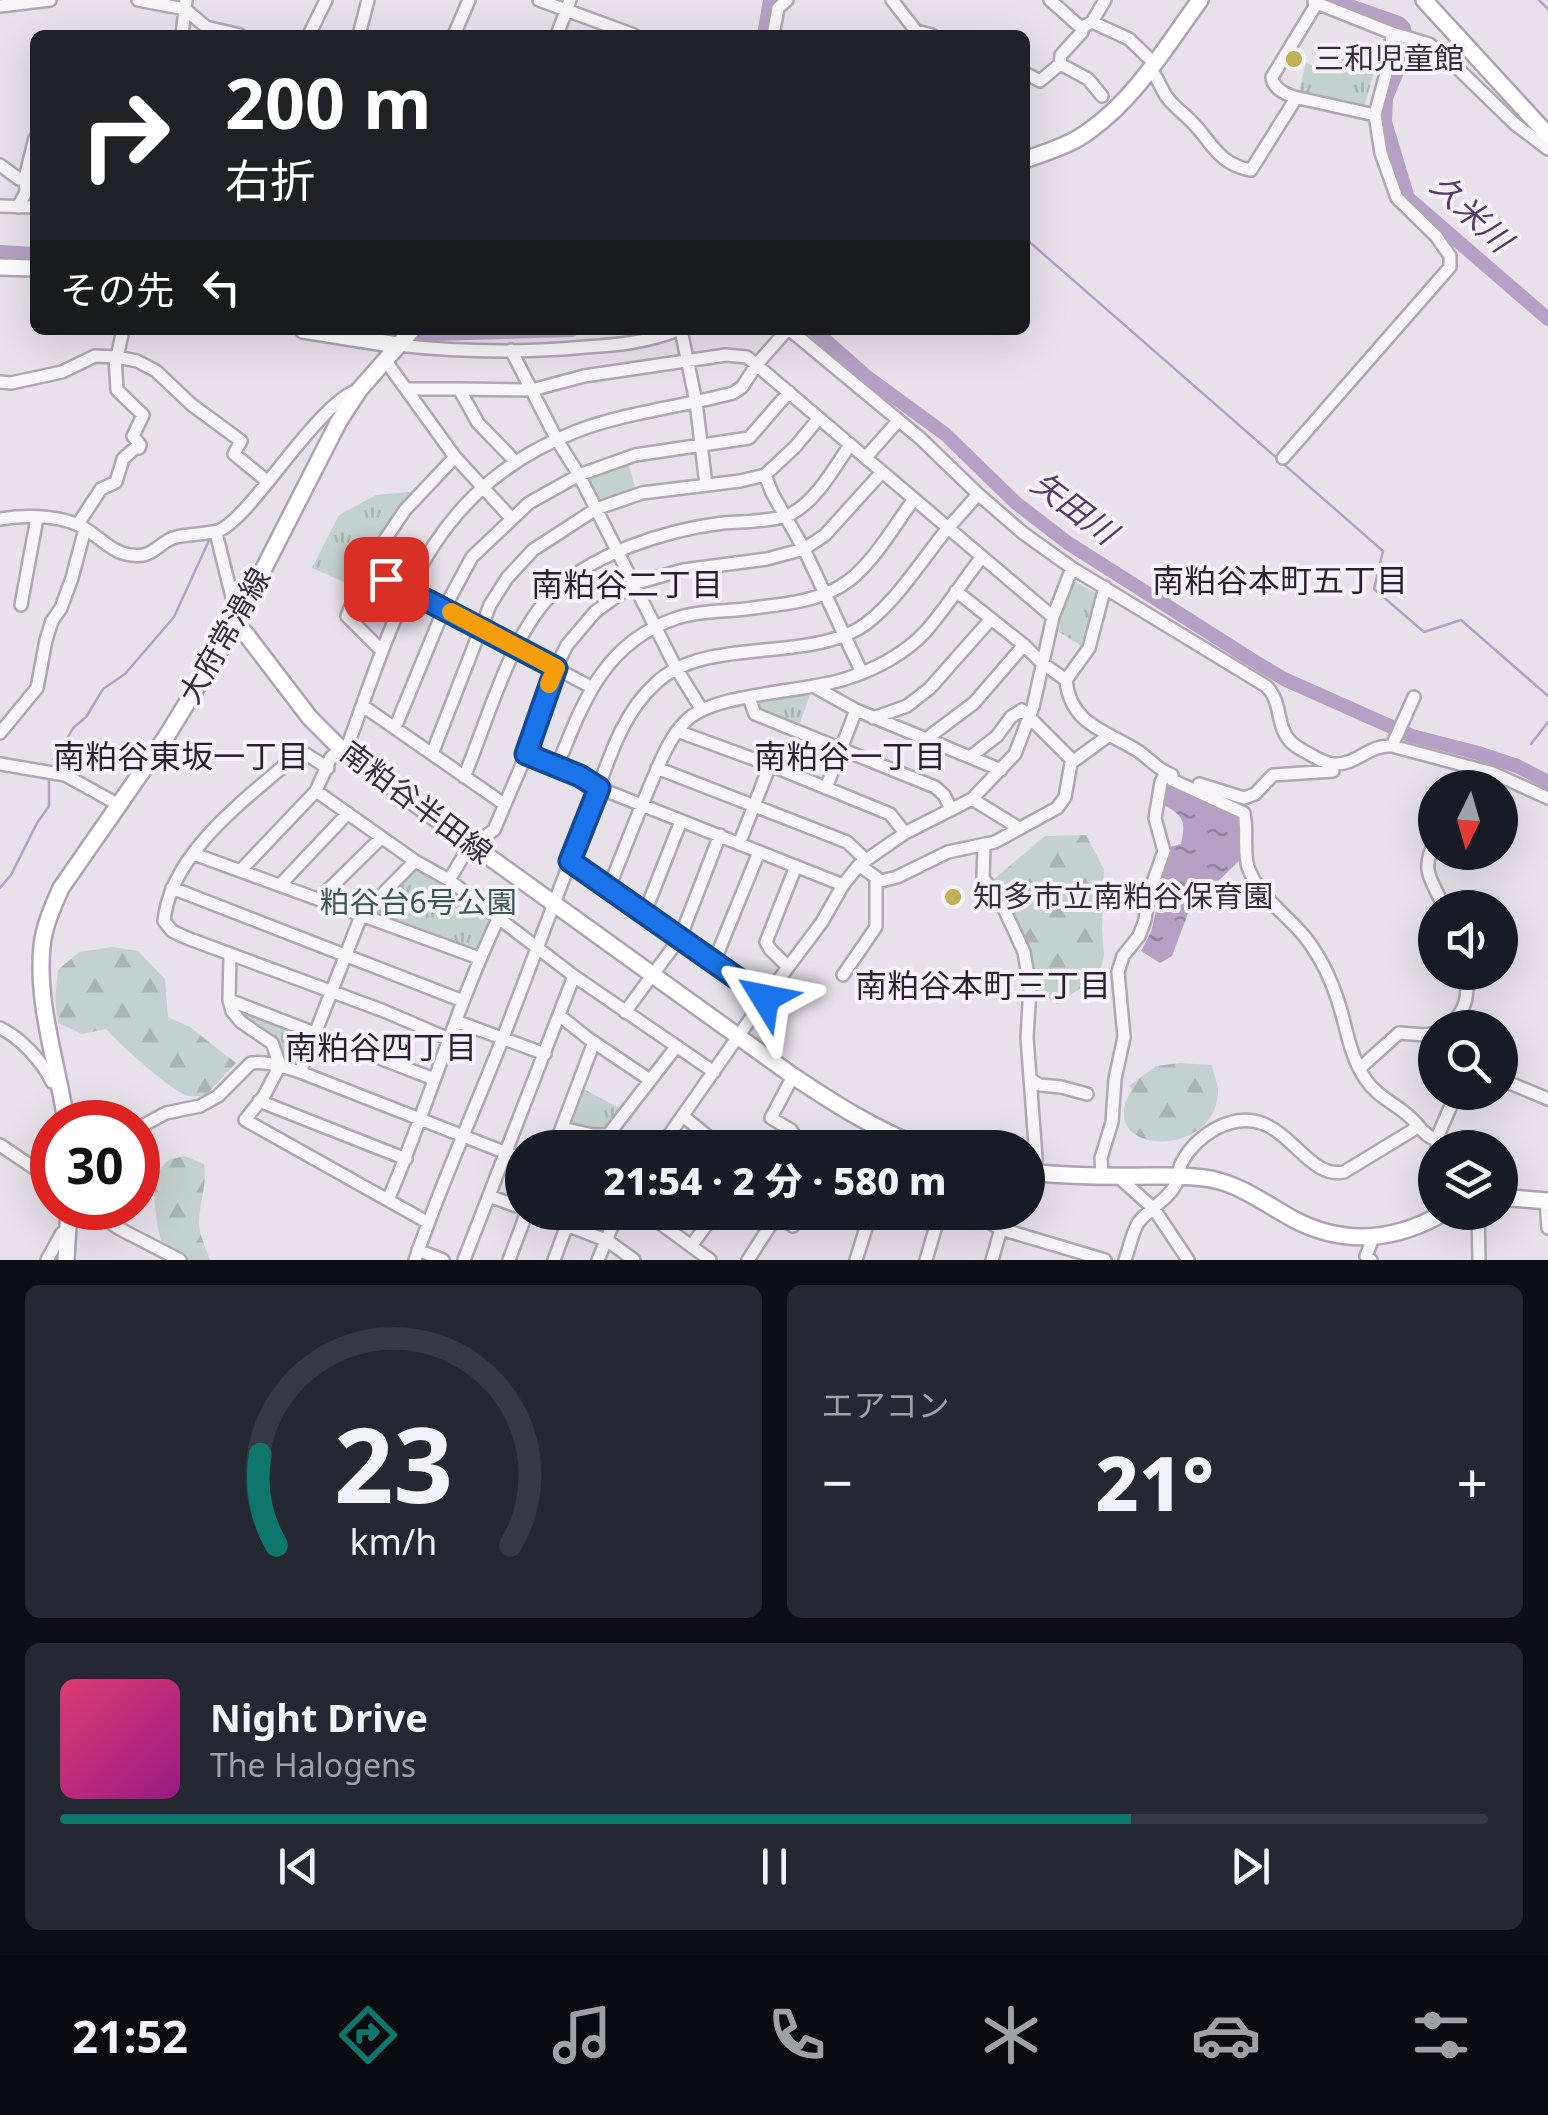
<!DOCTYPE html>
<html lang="ja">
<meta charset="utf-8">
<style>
:root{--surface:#171b24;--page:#242831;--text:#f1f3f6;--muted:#9ea1a6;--line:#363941;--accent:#0f766e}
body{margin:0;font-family:"Noto Sans","Noto Sans JP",sans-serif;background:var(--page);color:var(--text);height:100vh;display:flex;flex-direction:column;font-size:38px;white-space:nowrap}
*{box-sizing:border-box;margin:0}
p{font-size:32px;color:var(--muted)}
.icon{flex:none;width:55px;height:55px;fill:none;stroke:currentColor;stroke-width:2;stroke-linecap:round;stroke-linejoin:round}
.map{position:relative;height:1260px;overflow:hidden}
.details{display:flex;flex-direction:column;gap:25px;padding:25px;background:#0d0f14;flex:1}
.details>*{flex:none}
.guide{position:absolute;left:30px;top:30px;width:1000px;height:305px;border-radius:15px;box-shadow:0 10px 40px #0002;background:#202124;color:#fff;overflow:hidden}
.needle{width:65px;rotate:185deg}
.fabs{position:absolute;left:1418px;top:770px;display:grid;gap:20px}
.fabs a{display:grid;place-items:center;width:100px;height:100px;border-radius:50%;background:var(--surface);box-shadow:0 10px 40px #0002;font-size:50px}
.speed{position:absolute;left:30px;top:1100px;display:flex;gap:20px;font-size:50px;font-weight:700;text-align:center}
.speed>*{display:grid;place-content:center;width:130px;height:130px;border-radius:50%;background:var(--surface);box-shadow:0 10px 40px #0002;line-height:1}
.speed .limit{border:15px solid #d22;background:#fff;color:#111}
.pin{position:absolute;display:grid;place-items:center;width:85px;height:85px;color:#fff;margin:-42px;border-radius:20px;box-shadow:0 5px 15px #0006}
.me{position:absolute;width:110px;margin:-55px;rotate:305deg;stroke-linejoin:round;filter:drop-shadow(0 0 8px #0008)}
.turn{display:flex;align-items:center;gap:35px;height:210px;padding:0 30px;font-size:45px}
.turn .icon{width:130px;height:130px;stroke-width:2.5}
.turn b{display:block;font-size:70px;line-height:85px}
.then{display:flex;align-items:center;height:95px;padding:0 30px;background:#0003;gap:20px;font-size:38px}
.big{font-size:75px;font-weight:800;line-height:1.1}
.details .widget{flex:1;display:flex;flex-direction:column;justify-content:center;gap:15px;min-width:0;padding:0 35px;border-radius:15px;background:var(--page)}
.details .dial{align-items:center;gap:0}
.dial svg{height:260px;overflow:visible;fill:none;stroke:var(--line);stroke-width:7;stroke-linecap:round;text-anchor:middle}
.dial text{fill:var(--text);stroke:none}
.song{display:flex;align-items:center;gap:30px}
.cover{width:120px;height:120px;border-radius:15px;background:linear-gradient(135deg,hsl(340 70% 55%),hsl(310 70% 35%))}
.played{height:10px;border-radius:5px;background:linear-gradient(90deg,var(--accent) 75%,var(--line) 75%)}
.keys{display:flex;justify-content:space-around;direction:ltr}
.heat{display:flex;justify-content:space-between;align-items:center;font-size:55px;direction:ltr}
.details .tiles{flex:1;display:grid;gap:25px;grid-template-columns:1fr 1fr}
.widget:last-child{grid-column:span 2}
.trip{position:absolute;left:505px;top:1130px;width:540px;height:100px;border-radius:50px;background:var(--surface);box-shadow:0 10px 40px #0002;font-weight:800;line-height:100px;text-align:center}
.dock{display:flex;height:160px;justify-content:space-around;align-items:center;background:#090b0e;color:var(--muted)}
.dock .icon{width:70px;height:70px}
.dock .selected{color:var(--accent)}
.dock b{font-size:45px;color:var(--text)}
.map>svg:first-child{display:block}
</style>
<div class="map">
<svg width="1548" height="1260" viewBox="0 0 1548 1260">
<defs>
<pattern id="forest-firs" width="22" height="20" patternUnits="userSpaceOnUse" patternTransform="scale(2.5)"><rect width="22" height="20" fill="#c4d2cf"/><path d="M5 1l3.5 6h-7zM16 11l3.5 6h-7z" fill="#a9b4b3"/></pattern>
<pattern id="park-tufts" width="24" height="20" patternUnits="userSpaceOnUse" patternTransform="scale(2.5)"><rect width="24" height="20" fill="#c4d2cf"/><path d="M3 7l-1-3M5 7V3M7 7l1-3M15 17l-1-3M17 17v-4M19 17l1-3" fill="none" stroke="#a9b4b3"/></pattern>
<pattern id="water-ripples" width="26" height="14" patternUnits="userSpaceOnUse" patternTransform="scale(2.5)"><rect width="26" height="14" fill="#b4a1c5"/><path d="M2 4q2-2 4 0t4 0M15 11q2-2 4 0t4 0" fill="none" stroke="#9383a1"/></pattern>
</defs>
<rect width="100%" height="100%" fill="#e7e2e9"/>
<!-- forest -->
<path fill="url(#forest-firs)" d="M1086 835 1104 869 1102 929 1104 956 1099 976 1057 1004 1036 990 1023 965 1019 925 994 879 1045 836Z
M113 947 138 951 165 979 168 1017 190 1027 236 1063 205 1096C200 1096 194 1097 189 1096 173 1093 118 1043 106 1029L82 1034 58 1023 55 998 58 970 79 952Z
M1180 1063 1212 1065C1213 1072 1217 1081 1218 1088 1221 1161 1090 1157 1132 1089L1129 1086 1156 1066Z
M185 1156 204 1164C207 1184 200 1202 199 1221 199 1236 206 1247 210 1260H167C159 1239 149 1193 158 1173 160 1168 164 1164 168 1160Z"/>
<!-- park -->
<path fill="url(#park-tufts)" d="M1326 46 1377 61 1364 108 1299 91 1306 63 1317 67 1323 61 1329 59Z
M627 458 637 495 596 509 579 475Z
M421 491 358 588 312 568 339 515 376 495Z
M1072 580 1099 595 1086 649 1059 632 1061 616Z
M813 686 797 731 755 714 749 698Z
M415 861 498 919 479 958 361 916Z
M237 1007 292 1028 281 1061 244 1020Z
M578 1086 627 1112 608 1135 562 1128Z"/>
<!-- water -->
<path fill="url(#water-ripples)" d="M1168 783 1237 815 1239 824 1240 860 1190 908 1172 956 1160 963 1141 951 1151 932 1156 911V898L1168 862 1170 847 1181 844C1186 822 1184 816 1164 805Z"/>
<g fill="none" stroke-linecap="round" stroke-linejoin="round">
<!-- stream -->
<path stroke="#b4a1c5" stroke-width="2.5" d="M1539 0 1548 9
M1025 238 1383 551 1374 589 1424 632 1461 620 1548 696
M1531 744 1548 722
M53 759 58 755 73 728 86 717 103 689 125 674 174 617 211 536
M0 888 11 875 37 823 49 806V779"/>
<!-- river -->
<path stroke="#b4a1c5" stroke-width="14" d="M1333 0 1399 23 1404 28 1405 53 1386 98 1385 122 1408 198 1548 319
M764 35 770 0
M0 252 35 254
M384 330 435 334 572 330
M814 330 867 377 945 434 1016 503 1068 543 1249 658 1284 679 1412 736 1478 753 1517 766 1548 782"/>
<defs>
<path id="minor" d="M138 0 185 9 206 27 240 35
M539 0 634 35
M892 0 916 31 932 35
M1050 0 1078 25 1083 27 1092 22 1129 39 1154 63
M1314 2 1392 33 1429 44 1444 55 1515 124 1548 149
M0 6 50 0
M1092 22 1105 0
M182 35 186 0
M309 35 326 0
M359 35 368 0
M454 35 469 0
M557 35 570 0
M773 35 778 8 787 0
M1060 64 1061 55 1082 32 1083 27
M1150 69C1158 77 1160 88 1167 97 1173 106 1182 112 1190 120 1212 141 1217 164 1251 170L1293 103 1294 97C1285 94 1273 88 1272 77L1317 3
M1025 73 1040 81 1060 64 1088 79 1102 96
M1294 97 1375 115
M0 165 19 179 25 178 26 192 18 207
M25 178 35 138
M0 206 35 207
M681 330 696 402 706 485
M790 330 920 438 978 494 1023 533 1072 568 1266 686C1283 702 1275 726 1291 742 1297 748 1304 751 1311 755 1318 759 1325 763 1333 764 1356 766 1369 744 1392 746L1493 773 1548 798
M397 345C460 352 523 353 586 347 618 345 648 342 678 330
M511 350 557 440 579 475 676 668 702 710
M117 357 123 330
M385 360 455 457 512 519
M0 382 11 383 62 372 95 356 117 357 137 361 156 371 192 405 241 441 234 454 268 482
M408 389H459L478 423 516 462
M459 389 532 390 584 376 726 355 747 357 1053 617
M866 457 898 421
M1283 458 1450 267V256L1436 236 1397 198 1381 153 1375 115 1390 58 1392 33
M765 475 772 493 804 549 862 673
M0 519C23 515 54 515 76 524 100 533 111 559 143 555 155 553 163 540 176 537 188 534 212 534 220 530 229 526 236 518 243 511 270 484 326 399 358 390
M78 524 101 489 116 482 123 459 135 448H139L140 445 133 436 143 415 117 390 115 357
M216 533 234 605 235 622
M366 568 591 687
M956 591 1024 645 1042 663 1066 680C1070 725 1107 731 1138 751 1150 759 1158 770 1172 775
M21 605 37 518
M382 651 347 616 366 568 405 510 455 457
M1066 680 1089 648 1105 587
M813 686 856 710 1001 770
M749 698 755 714 935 787 944 795 951 809
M363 706 504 804
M873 718 907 706 930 688 991 619
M395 728 444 609 472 557 529 503 579 475 635 455 749 438 789 392
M677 731 770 765 890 814 905 833
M0 733 37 688 46 640 52 621 61 608 72 578 85 529
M926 739 974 703 1024 645
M1392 746 1414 697
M341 750 331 757 316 791 415 861 449 880 574 976 714 1072
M345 753C396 615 425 490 577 431 627 412 681 407 733 393L742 387 757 364 787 330
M432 754 490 605 507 578 533 550 596 509 642 493 740 481 765 475 795 447 819 418
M526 755 580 776 599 788 843 885
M970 757 997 736 1011 717 1022 710 1073 761
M0 764 65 775 119 805
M557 767C583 702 604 642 677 618 701 610 728 612 753 608 783 604 814 602 841 586 870 569 894 526 914 499
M328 768 301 751C251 796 171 850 164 921L172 931 187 938 384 1011 449 1039
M657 768 847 842 866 860
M1169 774 1172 780 1244 813C1248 831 1243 850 1248 867 1259 899 1293 918 1311 945 1322 961 1332 982 1338 1001 1347 1028 1349 1055 1366 1080 1378 1098 1399 1105 1413 1120 1421 1128 1425 1136 1436 1140L1438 1148
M464 777C488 720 508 642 549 597 589 554 666 530 723 523 739 522 779 521 791 514 817 500 834 468 850 445
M1199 784 1244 798 1255 794 1273 775 1333 771V764
M826 788 856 710
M972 799 1019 828
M1435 840C1420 874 1431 876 1444 908
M739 844 770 765
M984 845 983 878 1000 900 1024 952 1030 988 1027 1037 1036 1158 1035 1173
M472 846 494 830 526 755 551 677 567 645 595 612 633 584 683 570 767 559 804 549 825 535 882 472
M194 854 479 958
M570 861 765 998
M859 865 881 881 897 877 948 852 995 842 1057 808 1065 797 1071 763 1108 736
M240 871 316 791
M449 880 470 845
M280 885 348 813
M172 888 463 1001
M609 888C623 852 637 816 652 781 661 760 669 738 686 721 714 692 807 693 848 678 876 669 906 653 926 631 946 608 963 581 982 557
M319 899 381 838
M645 912 681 821
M230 954 229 1000 232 1011 241 1022 272 1043 280 1065 264 1096 245 1120 427 1222
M714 962 759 852
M788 967 770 949 766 942 796 866
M843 975 876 927V877
M229 1000 434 1079
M625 1012 680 938 720 835
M560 1016 589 1039 650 1080
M456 1021 545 1054
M0 1028C20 1037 43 1062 52 1082H58
M1446 1028C1466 1013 1469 996 1466 972
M1360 1068 1399 1033 1425 1035 1435 1033
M300 1072 361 916 415 861
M793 1076 771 1118 791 1130 799 1144 805 1148
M1030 1079 1040 1085 1061 1087 1087 1094
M1500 1079 1548 1099
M259 1101 406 1159
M683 1116 722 1148
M138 1128 166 1113 200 1106 218 1096 251 1063C268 1061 284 1067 300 1072L522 1159
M562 1128 593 1135H608L676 1047
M1436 1140 1457 1092
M0 1145 52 1180
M554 1148 594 1042
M660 1148 765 998 822 922 843 885 859 865 905 833 972 799 1015 754 1033 707 1053 617 1072 568
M1102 1176 1101 1158 1112 1122 1115 1079 1124 1037 1118 972 1123 956 1139 936 1145 920 1148 897 1164 851 1155 818 1161 782 1166 773
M1121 1176 1123 1181 1154 1209 1188 1260
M489 1196 522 1208
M388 1200C428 1107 455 1010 498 919
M1546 1201 1548 1228
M90 1208 118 1228 180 1260
M533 1212 608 1241 634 1260
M645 1212 710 1260
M971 1212 1001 1229 1105 1260
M1478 1212 1479 1260
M777 1216 793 1226 802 1212
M691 1246 716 1212
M418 1250 443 1260
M47 1260 62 1233 68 1231
M415 1260C441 1183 475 1110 504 1035 532 962 559 889 588 816 606 770 618 717 656 683 705 637 799 662 858 629 891 610 923 558 948 528 958 517 968 506 978 494
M464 1260 574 976
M509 1260 527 1212
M554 1260 567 1225
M598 1260 618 1212
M748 1260 779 1212
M856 1260 871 1212
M926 1260 940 1212
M992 1260 1001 1229
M1125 1260C1129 1249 1132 1233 1138 1223 1148 1209 1168 1200 1176 1184 1179 1177 1178 1169 1182 1162 1190 1147 1201 1137 1215 1129 1282 1093 1300 1181 1344 1172L1413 1130 1417 1124
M1371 1260 1366 1256 1373 1238"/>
<path id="major" d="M1424 0 1548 135
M1025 160C1046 152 1071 145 1089 131 1136 98 1167 45 1200 0
M0 267 35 268
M303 330 397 345
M235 625 245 633 310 718 345 753 793 1076C835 1104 876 1130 923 1148
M66 1122C58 1065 36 1005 42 946 44 926 53 906 61 888L166 737 235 625 339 421 360 389 412 330
M1028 1172C1068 1176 1109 1177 1150 1176 1171 1176 1190 1175 1211 1179 1241 1185 1266 1204 1293 1219 1344 1246 1396 1241 1445 1212
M1500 1197 1548 1201
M66 1260 69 1208"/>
</defs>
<!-- minor casing -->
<use href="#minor" stroke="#afa8b3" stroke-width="16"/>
<!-- major casing -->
<use href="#major" stroke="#ada3b4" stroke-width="20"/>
<!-- minor -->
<use href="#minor" stroke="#f7f5f8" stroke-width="11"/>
<!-- major -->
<use href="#major" stroke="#fff" stroke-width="15"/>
</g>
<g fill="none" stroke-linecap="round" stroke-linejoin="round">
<defs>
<path id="route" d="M386 579 556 668 526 754 580 776 599 788 570 861 765 998"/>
</defs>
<!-- route casing -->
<use href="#route" stroke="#114b97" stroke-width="25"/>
<!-- route -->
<use href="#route" stroke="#1a73e8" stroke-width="18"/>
<!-- slow -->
<path stroke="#f59e0b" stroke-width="18" d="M451 612 556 668 549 684"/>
</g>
<!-- markers -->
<g fill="#c1b055" stroke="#f5f2f7" stroke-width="4">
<circle cx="1294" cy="59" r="10"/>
<circle cx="953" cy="897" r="10"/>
</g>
<g text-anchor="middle" stroke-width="8" stroke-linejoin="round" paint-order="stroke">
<!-- poi labels -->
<g font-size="30" fill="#382c40" stroke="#f5f2f7" text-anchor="start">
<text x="1314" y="69">三和児童館</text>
<text x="973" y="907">知多市立南粕谷保育園</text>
</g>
<!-- street labels -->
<g font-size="30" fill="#382c40" stroke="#f5f2f7">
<text transform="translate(225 636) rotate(-60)" y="10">大府常滑線</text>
<text transform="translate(416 803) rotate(37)" y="10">南粕谷半田線</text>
</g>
<!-- park labels -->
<g font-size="30" fill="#3b5a54" stroke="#f5f2f7">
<text x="418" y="913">粕谷台6号公園</text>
</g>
<!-- water labels -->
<g font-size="32" font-style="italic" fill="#583a6f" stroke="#f5f2f7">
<text transform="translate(1471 213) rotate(43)" y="11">久米川</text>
<text transform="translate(1074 508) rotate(37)" y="11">矢田川</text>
</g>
<!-- neighbourhood labels -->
<g font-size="32" fill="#2a1e31" stroke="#f5f2f7">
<text x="1280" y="592">南粕谷本町五丁目</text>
<text x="627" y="596">南粕谷二丁目</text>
<text x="181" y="768">南粕谷東坂一丁目</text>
<text x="850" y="768">南粕谷一丁目</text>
<text x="983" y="997">南粕谷本町三丁目</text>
<text x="381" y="1059">南粕谷四丁目</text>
</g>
</g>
</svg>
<div class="fabs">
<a><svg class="needle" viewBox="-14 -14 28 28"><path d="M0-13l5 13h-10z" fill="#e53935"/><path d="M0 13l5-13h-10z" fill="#9ea1a6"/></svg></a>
<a><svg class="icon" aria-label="sound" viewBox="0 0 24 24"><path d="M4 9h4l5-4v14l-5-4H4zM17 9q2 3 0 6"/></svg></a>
<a><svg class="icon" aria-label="search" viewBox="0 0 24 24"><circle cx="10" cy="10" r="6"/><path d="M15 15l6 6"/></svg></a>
<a><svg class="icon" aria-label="layers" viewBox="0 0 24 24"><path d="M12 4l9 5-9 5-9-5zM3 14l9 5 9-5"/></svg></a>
</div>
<div class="speed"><div class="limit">30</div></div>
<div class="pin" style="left:386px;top:579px;background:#d93025"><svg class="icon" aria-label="arrive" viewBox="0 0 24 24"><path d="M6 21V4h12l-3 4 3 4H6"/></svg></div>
<svg class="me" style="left:765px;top:998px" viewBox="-20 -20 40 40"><path d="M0-17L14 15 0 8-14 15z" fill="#1a73e8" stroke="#fff" stroke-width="4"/></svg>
<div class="trip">21:54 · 2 分 · 580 m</div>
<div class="guide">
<div class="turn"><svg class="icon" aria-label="right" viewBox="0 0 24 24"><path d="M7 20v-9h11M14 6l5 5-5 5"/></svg><div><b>200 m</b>右折</div></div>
<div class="then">その先<svg class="icon" aria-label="left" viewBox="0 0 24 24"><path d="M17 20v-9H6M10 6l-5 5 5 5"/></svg></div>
</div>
</div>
<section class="details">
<div class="tiles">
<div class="widget dial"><svg viewBox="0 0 100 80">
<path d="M14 69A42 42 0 1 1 86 69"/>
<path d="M14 69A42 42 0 0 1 9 41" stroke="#0f766e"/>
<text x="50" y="56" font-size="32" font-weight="700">23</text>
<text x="50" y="72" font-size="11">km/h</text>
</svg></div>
<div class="widget"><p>エアコン</p>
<div class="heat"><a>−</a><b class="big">21°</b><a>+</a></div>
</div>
<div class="widget">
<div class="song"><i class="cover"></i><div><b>Night Drive</b><p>The Halogens</p></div></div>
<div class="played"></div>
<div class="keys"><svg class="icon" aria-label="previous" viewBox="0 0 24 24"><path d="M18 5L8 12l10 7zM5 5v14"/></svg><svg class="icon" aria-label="pause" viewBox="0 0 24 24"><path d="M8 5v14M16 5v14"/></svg><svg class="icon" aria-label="next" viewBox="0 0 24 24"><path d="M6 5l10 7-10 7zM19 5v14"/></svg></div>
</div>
</div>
</section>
<nav class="dock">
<b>21:52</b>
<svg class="icon selected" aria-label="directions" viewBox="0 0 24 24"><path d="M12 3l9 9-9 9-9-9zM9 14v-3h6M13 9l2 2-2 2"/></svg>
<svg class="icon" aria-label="music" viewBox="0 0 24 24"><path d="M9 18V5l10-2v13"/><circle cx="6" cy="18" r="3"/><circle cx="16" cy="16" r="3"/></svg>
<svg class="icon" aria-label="phone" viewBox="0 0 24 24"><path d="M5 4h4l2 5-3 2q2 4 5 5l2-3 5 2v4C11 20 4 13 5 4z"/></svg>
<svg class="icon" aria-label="climate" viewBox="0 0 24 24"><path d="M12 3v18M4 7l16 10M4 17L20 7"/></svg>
<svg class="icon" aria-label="car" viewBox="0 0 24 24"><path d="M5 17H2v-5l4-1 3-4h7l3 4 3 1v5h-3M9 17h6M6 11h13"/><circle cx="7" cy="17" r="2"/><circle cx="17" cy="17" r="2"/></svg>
<svg class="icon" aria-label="filters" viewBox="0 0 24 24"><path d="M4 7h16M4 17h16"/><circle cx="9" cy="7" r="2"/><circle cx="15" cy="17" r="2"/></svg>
</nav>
